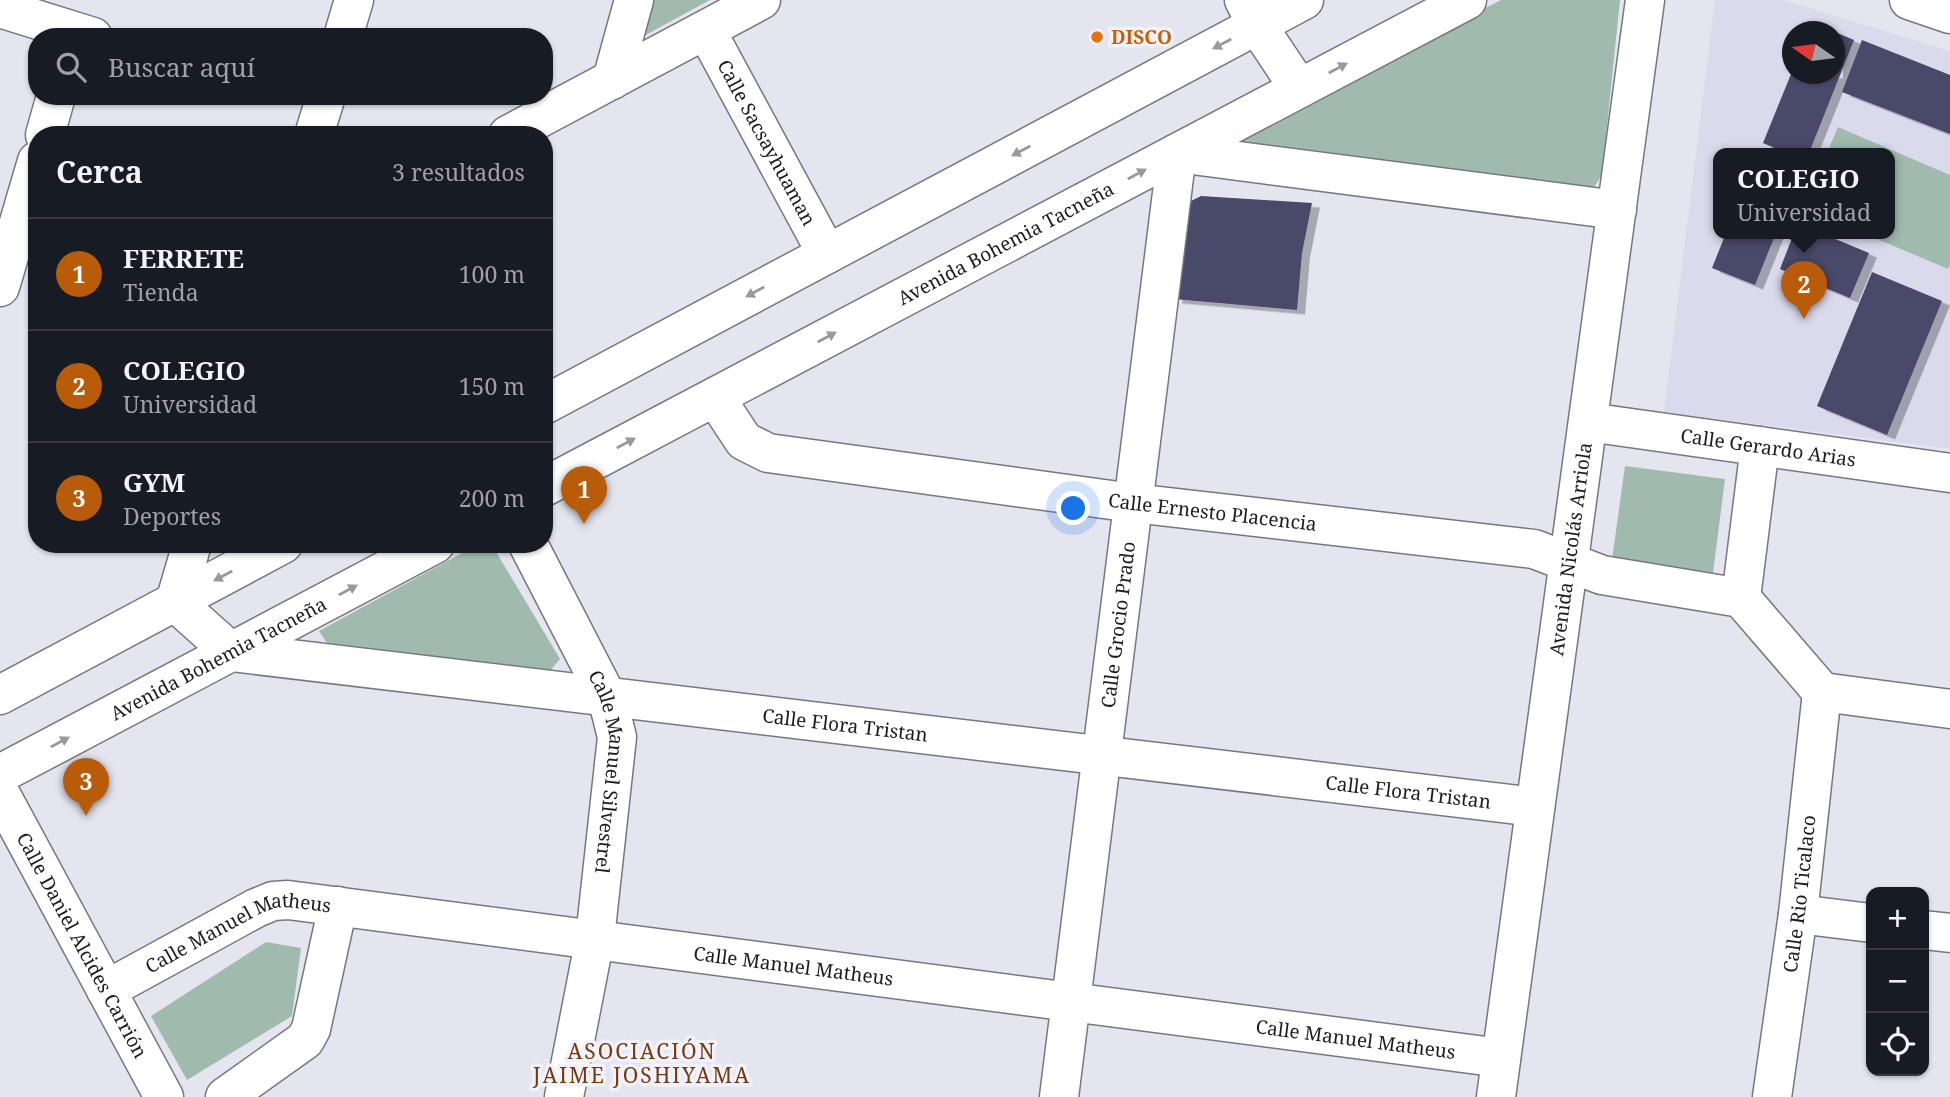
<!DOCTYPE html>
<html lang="es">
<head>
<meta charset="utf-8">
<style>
  :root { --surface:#171b24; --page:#20242c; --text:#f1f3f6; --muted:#9ea1a6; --line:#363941; --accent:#b95c0a }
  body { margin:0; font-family:"Noto Serif",serif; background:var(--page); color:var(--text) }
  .controls { position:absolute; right:21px; bottom:21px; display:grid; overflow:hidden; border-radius:14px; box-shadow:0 2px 5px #0004 }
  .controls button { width:63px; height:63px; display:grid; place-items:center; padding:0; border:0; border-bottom:2px solid var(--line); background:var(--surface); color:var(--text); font:35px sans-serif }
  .compass { position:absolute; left:1782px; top:21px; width:63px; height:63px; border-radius:50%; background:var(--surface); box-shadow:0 2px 5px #0004; rotate:284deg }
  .you { position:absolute; left:1074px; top:509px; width:24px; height:24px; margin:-18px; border:5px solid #fff; border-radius:50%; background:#1a73e8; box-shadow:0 0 0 10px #1a73e833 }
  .badge { display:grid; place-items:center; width:46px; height:46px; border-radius:50%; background:var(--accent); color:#fff; font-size:23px; font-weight:700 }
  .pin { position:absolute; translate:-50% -58px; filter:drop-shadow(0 2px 4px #0008) }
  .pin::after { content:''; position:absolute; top:37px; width:24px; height:21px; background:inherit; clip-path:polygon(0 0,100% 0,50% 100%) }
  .popup { position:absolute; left:1713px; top:148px; width:182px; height:91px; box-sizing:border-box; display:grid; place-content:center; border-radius:14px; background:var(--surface); filter:drop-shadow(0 2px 5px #0005); font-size:23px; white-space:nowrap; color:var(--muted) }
  .popup b { font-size:26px; color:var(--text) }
  .popup::after { content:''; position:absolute; left:50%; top:100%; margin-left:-14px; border:14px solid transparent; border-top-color:var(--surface) }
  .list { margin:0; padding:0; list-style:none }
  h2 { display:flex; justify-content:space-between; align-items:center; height:91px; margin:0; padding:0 28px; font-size:30px }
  h2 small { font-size:23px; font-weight:400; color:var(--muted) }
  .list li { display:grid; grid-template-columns:46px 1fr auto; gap:21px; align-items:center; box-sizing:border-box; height:112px; padding:0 28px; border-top:2px solid var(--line) }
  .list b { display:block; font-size:26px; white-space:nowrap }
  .list p { margin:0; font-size:23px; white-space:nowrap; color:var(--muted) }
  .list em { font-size:23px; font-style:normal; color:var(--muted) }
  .icon { flex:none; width:38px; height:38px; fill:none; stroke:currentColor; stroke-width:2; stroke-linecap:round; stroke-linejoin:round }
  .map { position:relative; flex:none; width:1950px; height:1097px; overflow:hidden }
  .search { position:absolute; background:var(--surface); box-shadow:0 2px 5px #0004; left:28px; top:28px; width:525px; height:77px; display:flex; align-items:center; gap:18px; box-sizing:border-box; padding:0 24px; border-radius:28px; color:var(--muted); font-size:26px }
  .panel { position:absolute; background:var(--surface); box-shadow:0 2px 5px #0004; left:28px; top:126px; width:525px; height:427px; border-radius:28px }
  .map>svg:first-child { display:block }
</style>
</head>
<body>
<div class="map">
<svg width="1950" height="1097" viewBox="0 0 1950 1097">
  <defs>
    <filter id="shadow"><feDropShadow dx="8" dy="4.5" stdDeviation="0" flood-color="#0004"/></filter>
  </defs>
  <rect width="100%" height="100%" fill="#e5e5f0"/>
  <!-- built -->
  <path fill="#dadaec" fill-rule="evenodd" d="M1715,0H1783L1950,51V449L1664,412ZM1792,32H1834V74H1792ZM1718,153H1890V233H1718Z"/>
  <!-- green -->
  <path fill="#a0bbae" d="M652,0H710L642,37Z
    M1501,0H1620L1602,175L1588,196L1227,140Z
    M1838,127L1950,175V264L1948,269L1863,233H1890V153H1827Z
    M1625,466L1725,479L1712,581L1611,567Z
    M492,545L560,659L548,673L327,643L319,631L475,546Z
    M266,942L301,948L292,1016L187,1080L151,1016Z"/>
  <!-- building -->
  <path fill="#4a4969" filter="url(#shadow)" d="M1835,32L1854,40L1809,153H1775L1777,149L1763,143L1791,74H1835Z
    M1862,40L1950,75V134L1842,92Z
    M1201,196L1312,203L1302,253L1297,310L1174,299L1187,203Z
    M1726,233H1776L1755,285L1712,268Z
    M1794,233H1821L1869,253L1850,298L1780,269Z
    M1872,272L1942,301L1887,435L1817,406Z"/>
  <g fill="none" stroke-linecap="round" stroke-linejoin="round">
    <defs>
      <g id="minor">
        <path d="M1244,0L1257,25L1299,88"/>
        <path d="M0,8L93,37"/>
        <path id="s1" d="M706,30L827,254"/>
        <path d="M343,37L354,0"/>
        <path d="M612,80L634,0"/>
        <path d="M45,135L56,96"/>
        <path d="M314,135L326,96"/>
        <path d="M508,135L761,0"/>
        <path d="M0,287L37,161"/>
        <path id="s2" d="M715,397L744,441L768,453L1133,503L1534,549L1602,575L1741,598L1822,692"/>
        <path id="s3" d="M1588,422L1950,473"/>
        <path id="s4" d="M192,544L175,602L231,652L1535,807"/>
        <path id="s5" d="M528,544L607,697L617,737L595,938L564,1097"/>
        <path d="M1741,598L1760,446"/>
        <path d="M1822,692L1950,709"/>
        <path id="s6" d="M0,793L164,1097"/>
        <path d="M1798,914L1871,923"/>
        <path d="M1924,930L1950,933"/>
        <path id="s7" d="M106,990L256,908L273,901L288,900L1501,1058"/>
        <path d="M225,1097L305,1040L311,1029L338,906"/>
        <path id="s8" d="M1059,1097L1177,153L1617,210"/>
        <path id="s9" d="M1496,1097L1645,0"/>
        <path id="s10" d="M1772,1097L1798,914L1822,692"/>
      </g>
      <g id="major">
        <path d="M1909,0L1950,14"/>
        <path d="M544,405L1304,0"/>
        <path id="s11" d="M544,487L1467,0"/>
        <path d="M0,695L283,544"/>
        <path id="s12" d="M0,774L435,544"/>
      </g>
    </defs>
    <!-- minor casing -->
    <use href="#minor" stroke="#777781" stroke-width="41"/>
    <!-- major casing -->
    <use href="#major" stroke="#777781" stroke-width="41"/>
    <!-- minor -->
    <use href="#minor" stroke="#fff" stroke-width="38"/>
    <!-- major -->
    <use href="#major" stroke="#fff" stroke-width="38"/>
  </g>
  <!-- one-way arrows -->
  <defs><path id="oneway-solid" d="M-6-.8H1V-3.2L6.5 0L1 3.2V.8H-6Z" transform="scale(1.75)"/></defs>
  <g fill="#99999b">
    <use href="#oneway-solid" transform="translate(1222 44) rotate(152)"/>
    <use href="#oneway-solid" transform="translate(1338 68) rotate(-28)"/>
    <use href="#oneway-solid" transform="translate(1021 151) rotate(152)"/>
    <use href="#oneway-solid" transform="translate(1137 174) rotate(-28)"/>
    <use href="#oneway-solid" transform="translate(755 292) rotate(152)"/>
    <use href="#oneway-solid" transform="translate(827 337) rotate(-28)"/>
    <use href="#oneway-solid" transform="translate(626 443) rotate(-28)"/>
    <use href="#oneway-solid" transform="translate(223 576) rotate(152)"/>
    <use href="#oneway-solid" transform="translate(348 590) rotate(-28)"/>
    <use href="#oneway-solid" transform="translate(60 742) rotate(-28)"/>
  </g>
  <!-- markers -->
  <circle fill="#e8710a" stroke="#f2f2fd" stroke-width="2.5" cx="1097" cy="37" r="7"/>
  <g text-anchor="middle" stroke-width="7" stroke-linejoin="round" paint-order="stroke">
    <!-- food labels -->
    <g font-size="19" font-weight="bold" fill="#c56008" stroke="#f2f2fd" text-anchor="start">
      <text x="1111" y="44">DISCO</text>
    </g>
    <!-- street labels -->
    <g font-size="19" fill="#1c1c20" stroke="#f2f2fd">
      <text dy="7" stroke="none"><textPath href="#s1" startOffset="128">Calle Sacsayhuaman</textPath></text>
      <text dy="7" stroke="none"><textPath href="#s11" startOffset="522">Avenida Bohemia Tacneña</textPath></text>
      <text dy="7" stroke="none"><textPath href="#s3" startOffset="182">Calle Gerardo Arias</textPath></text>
      <text dy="7" stroke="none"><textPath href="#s2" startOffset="528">Calle Ernesto Placencia</textPath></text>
      <text dy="7" stroke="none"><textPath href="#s9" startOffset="553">Avenida Nicolás Arriola</textPath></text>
      <text dy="7" stroke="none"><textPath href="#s8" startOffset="476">Calle Grocio Prado</textPath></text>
      <text dy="7" stroke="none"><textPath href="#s12" startOffset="247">Avenida Bohemia Tacneña</textPath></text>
      <text dy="7" stroke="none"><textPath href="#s4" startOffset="754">Calle Flora Tristan</textPath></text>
      <text dy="7" stroke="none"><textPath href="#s5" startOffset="247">Calle Manuel Silvestrel</textPath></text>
      <text dy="7" stroke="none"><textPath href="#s4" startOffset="1321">Calle Flora Tristan</textPath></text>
      <text dy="7" stroke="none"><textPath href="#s10" startOffset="205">Calle Rio Ticalaco</textPath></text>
      <text dy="7" stroke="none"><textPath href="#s7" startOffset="147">Calle Manuel Matheus</textPath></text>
      <text dy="7" stroke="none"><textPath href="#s6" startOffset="173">Calle Daniel Alcides Carrión</textPath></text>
      <text dy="7" stroke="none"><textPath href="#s7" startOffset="714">Calle Manuel Matheus</textPath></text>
      <text dy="7" stroke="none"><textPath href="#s7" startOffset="1281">Calle Manuel Matheus</textPath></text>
    </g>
    <!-- neighbourhood labels -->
    <g font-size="21" letter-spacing="2" fill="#75390a" stroke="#f2f2fd">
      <text x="642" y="1059">ASOCIACIÓN<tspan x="642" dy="24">JAIME JOSHIYAMA</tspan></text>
    </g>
  </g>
</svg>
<div class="controls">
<button>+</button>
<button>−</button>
<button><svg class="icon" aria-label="locate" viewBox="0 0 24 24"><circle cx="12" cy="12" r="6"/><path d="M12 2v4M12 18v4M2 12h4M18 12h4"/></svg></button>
</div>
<svg class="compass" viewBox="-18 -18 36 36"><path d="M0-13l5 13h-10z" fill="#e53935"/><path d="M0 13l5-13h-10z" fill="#9ea1a6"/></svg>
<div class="you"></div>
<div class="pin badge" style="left:584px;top:524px">1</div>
<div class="pin badge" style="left:1804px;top:319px">2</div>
<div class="popup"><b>COLEGIO</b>Universidad</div>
<div class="pin badge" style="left:86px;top:816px">3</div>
<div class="search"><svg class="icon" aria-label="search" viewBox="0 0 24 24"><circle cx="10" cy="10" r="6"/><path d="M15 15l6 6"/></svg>Buscar aquí</div>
<section class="panel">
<h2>Cerca<small>3 resultados</small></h2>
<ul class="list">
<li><span class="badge">1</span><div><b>FERRETE</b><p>Tienda</p></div><em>100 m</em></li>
<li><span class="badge">2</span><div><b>COLEGIO</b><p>Universidad</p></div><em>150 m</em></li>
<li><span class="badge">3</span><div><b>GYM</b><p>Deportes</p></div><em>200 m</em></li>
</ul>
</section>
</div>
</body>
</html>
